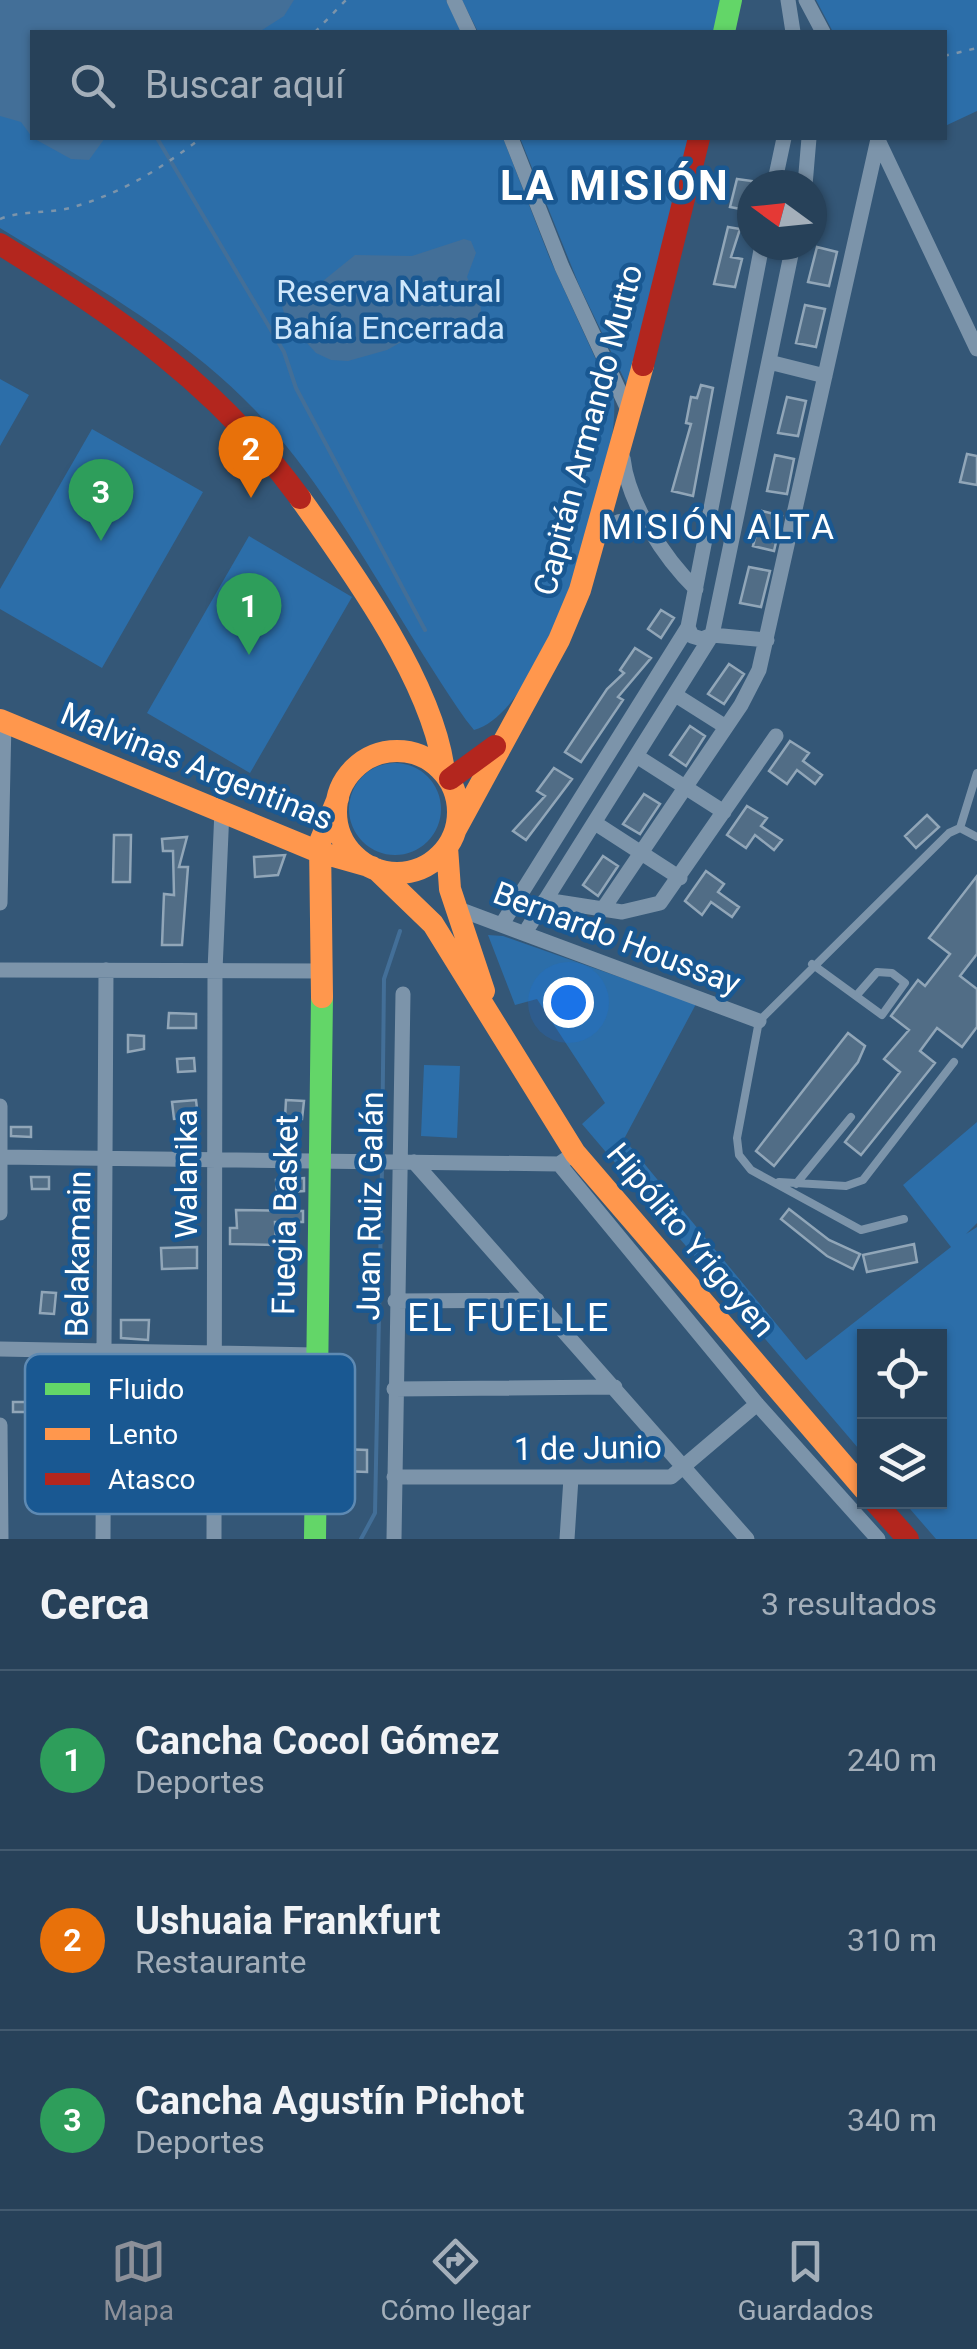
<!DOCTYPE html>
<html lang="es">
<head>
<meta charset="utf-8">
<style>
  :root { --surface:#274159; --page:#2f485f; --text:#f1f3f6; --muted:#a4afba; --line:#435a6f; --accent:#8c9099 }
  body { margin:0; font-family:Roboto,sans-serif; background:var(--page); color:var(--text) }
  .controls { position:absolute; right:30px; bottom:30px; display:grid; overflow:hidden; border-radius:0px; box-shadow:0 2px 8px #0004 }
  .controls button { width:90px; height:90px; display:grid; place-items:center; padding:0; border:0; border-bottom:2px solid var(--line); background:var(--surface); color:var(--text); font:50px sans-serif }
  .compass { position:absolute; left:737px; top:170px; width:90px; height:90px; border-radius:50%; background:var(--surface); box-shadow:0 2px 8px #0004; rotate:285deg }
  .you { position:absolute; left:568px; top:1002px; width:35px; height:35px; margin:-25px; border:8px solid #fff; border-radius:50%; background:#1a73e8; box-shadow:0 0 0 15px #1a73e833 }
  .badge { display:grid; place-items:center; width:65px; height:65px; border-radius:50%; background:var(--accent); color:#fff; font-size:32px; font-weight:700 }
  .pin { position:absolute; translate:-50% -82px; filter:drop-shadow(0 2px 5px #0008) }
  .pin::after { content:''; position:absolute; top:52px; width:35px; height:30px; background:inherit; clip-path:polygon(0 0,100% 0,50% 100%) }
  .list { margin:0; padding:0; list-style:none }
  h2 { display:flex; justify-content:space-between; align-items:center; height:130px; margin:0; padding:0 40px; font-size:42px }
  h2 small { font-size:32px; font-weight:400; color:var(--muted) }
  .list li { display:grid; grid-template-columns:65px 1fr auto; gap:30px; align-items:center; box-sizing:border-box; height:180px; padding:0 40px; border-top:2px solid var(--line) }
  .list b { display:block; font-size:38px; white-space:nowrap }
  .list p { margin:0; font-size:32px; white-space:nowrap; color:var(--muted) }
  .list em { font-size:32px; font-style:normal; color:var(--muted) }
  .icon { flex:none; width:55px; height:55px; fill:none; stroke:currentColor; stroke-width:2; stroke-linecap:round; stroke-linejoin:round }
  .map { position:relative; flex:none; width:977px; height:1539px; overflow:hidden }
  .search { position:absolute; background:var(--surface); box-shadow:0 2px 8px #0004; left:30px; right:30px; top:30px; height:110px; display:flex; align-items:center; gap:25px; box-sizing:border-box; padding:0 35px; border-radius:0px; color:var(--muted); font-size:38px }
  .sheet { height:670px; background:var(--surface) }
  nav { display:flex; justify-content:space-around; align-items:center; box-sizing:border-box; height:140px; border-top:2px solid var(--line); background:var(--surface); font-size:28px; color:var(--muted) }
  nav a { display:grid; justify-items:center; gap:5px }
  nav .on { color:var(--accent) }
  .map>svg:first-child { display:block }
</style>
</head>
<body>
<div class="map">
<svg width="977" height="1539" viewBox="0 0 977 1539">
  <rect width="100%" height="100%" fill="#345777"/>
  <!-- green -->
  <path fill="#2c6ea9" d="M0,0H446L461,32H32V138H503L550,259L614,399C620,468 546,711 474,730L466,720C398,623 336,495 255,410C182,334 89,283 0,228Z
    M462,0H720L714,32H478Z
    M816,0H977V111L945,126L944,32H833Z
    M520,138H689L628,387L579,285Z
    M0,379L29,395L0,446Z
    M92,429L203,492L102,668L0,609V589Z
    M249,536L352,597L250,773L147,713Z
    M349 809a46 46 0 1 1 92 0a46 46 0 1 1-92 0Z
    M488,935L503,936L696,1004L624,1139L806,1360L951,1247L903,1185L977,1122V1223L966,1234L977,1227V1539H936L904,1502H940V1336H864V1455L582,1124L605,1103L537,999L515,1005Z
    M424,1065L460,1066L457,1138L421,1136Z"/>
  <!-- water -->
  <path fill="#436f98" d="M0,0H294L284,16L259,32H32V137L21,122L0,116Z
    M33,138H105L89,160L71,159Z
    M464,239L471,241L476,253L467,277L481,308L479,334L463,338L456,328L432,325L387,350L348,361L331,360L316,353L286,320L278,292L287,287L318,285L355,255L412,256Z"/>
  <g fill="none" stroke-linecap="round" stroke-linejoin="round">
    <!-- stream -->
    <path stroke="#436f98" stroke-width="4" d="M157,138L284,352L296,388L425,630
      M382,1158L384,979L400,931
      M361,1539L375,1513L382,1167"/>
  </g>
  <!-- building -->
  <path fill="#516d86" stroke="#91a6b8" stroke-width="2.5" d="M737,179L752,181L751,211L730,207Z
    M728,227L740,229L731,257L742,259L735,287L714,284Z
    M817,247L837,252L829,286L808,282Z
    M805,305L825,309L816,347L796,343Z
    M701,385L713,388L693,496L672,491L691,424L686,423L691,397L697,398Z
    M787,397L806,401L798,436L778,433Z
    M967,454L977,456V485L960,482Z
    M775,455L794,459L787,494L767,491Z
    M762,511L782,516L774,551L753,546Z
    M749,567L770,571L761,607L740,603Z
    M661,610L674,618L661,638L648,629Z
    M635,648L651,658L618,697L623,700L581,762L565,752L607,689L624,673L620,670Z
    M729,664L744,674L724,704L708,694Z
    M690,726L705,736L686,766L670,755Z
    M790,741L809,753L803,761L822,775L815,784L797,770L787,784L769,771Z
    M554,768L572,779L526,840L513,831L545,796L537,791Z
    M644,794L660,804L640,834L623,824Z
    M747,806L767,818L761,826L782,840L774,850L755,835L746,848L727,835Z
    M927,815L939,827L916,848L905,836Z
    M114,835H131L130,882H113Z
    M187,837L179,867H188L182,945H162L164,894L174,895L173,851H163L162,839Z
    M285,855L278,875L255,877L254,857Z
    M603,856L618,866L598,896L583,885Z
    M706,871L724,884L718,892L739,907L732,917L711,902L702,915L685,901Z
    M977,876V954L960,976L977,989V1027L962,1047L937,1028L920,1051L935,1063L861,1155L845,1142L900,1072L884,1059L909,1030L891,1016L918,980L925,986L950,954L929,938Z
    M169,1013L196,1014V1028H168Z
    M848,1033L865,1046L858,1062L774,1166L756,1151Z
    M128,1035L144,1036V1049L128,1052Z
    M194,1058L195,1071L178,1072L177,1059Z
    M196,1100L198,1117L174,1119L172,1102Z
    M286,1100L304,1101L302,1119L285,1118Z
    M11,1127H31V1137L11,1136Z
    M31,1177H49V1189H32Z
    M304,1178V1191L277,1193L276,1180Z
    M789,1209L829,1240L860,1254L853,1269L827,1256L781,1219Z
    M236,1210L303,1211V1222H275L276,1245L230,1244V1228H237Z
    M73,1222L89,1223V1242L73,1241Z
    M914,1244L917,1262L867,1272L863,1255Z
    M197,1247V1268L162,1269L161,1248Z
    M42,1292L56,1293L54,1314L40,1313Z
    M121,1320H149L148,1340L121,1338Z
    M13,1402H34V1412H13Z
    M342,1449L367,1450V1472L341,1471Z"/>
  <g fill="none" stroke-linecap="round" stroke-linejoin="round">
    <!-- path -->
    <path stroke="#7c94aa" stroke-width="2.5" stroke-dasharray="5 8" stroke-linecap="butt" d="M315,32L346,0
      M944,56L977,48
      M0,219C22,210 47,214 70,208C120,194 161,169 201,138"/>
    <!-- lane -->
    <path stroke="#7c94aa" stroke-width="8" d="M960,828L977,773
      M812,964L882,1015L905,983L892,973L877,972L856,996
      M779,1182L846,1186L863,1180L954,1062
      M796,1184L851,1117
      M904,1219L861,1230L751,1170L739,1155L737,1138L759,1021L949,833L960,828L977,837"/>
    <!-- street -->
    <path stroke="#7c94aa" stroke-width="15" d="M454,0L469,32
      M788,0L793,32
      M806,0L823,32
      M511,138L562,267L630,414
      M878,140L977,349
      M774,185L784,138
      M805,185L809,138
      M769,362L825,376
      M623,458C628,503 664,558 696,589
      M599,534C617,518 632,515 652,530
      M688,627L692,636L702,639L712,635L767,640
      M677,696L726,727
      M638,757L724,812
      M595,823L680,878
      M545,900L622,912L660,903L776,736
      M0,903L4,722
      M456,908L759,1021
      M603,909L741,705L759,670L878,139
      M502,924L688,627L762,245
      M526,931L712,635L793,245
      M0,970L322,971
      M0,1106V1213
      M0,1157L559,1164L575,1153
      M414,1162L747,1539
      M559,1164L757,1404L878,1539
      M395,1301L537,1300
      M0,1349L315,1355
      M394,1389L615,1387
      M0,1425L1,1539
      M394,1477H671L757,1404
      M103,1539L106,970
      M214,1539L215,970L222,810
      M394,1539L403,994
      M567,1539L571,1478"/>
    <!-- fast -->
    <path stroke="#63d668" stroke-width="22" d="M724,32L731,0
      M315,1539L322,997"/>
    <!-- slow -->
    <path stroke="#ff974d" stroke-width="22" d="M300,498C352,571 433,683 444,771
      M0,720L319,852L372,867
      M336 812a61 61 0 1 1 122 0a61 61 0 1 1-122 0Z
      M456,829L559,640L580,590L643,365
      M447,847L450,889L484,991
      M376,869L433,924L575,1153L864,1489
      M322,997L320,842L338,798"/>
    <!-- jam -->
    <path stroke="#b3261e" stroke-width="22" d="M0,244C119,318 216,383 300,498
      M643,365L699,138
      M450,779L495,746
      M875,1502L908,1539"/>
  </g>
  <g text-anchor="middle" stroke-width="9" stroke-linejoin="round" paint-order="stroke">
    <!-- park labels -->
    <g font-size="32" fill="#cfe7fb" stroke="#195892">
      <text x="389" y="302">Reserva Natural<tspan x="389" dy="37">Bahía Encerrada</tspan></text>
    </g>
    <!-- street labels -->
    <g font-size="32" fill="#fff" stroke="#195892">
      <text transform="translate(588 430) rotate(-75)" y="11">Capitán Armando Mutto</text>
      <text transform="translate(197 766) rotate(22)" y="11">Malvinas Argentinas</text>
      <text transform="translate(617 938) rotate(21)" y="11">Bernardo Houssay</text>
      <text transform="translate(186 1174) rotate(-90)" y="11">Walanika</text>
      <text transform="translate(370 1206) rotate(-89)" y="11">Juan Ruiz Galán</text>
      <text transform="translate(285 1215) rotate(-89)" y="11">Fuegia Basket</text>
      <text transform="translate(691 1240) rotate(50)" y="11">Hipólito Yrigoyen</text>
      <text transform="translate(78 1254) rotate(-89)" y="11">Belakamain</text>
      <text transform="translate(588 1448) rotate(-1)" y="11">1 de Junio</text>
    </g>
    <!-- neighbourhood labels -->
    <g font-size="35" letter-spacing="2.5" fill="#fff" stroke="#195892">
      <text x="719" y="539">MISIÓN ALTA</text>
    </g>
    <!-- quarter labels -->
    <g font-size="38" letter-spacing="2.5" fill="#fff" stroke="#195892">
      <text x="509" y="1331">EL FUELLE</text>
    </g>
    <!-- district labels -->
    <g font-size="42" font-weight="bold" letter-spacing="2.5" fill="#fff" stroke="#195892">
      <text x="615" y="200">LA MISIÓN</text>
    </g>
  </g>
  <!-- legend -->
  <rect x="25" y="1354" width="330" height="160" rx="15" fill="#195892" stroke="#5e8ab3" stroke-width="2.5"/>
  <rect x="45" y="1383" width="45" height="12" fill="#63d668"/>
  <rect x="45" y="1428" width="45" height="12" fill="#ff974d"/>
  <rect x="45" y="1473" width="45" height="12" fill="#b3261e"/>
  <g font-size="28" fill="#fff">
    <text x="108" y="1399">Fluido</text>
    <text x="108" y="1444">Lento</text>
    <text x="108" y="1489">Atasco</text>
  </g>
</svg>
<div class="controls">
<button><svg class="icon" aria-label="locate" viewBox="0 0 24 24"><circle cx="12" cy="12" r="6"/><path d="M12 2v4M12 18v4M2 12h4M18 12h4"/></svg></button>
<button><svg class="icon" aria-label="layers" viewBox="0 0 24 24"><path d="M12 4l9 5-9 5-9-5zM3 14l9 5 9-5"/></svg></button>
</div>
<svg class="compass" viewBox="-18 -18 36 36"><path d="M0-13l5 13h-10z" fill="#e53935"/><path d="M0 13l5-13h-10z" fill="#a4afba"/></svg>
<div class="you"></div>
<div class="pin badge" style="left:249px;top:655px;background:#2e9e5b">1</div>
<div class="pin badge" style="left:251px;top:498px;background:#e8710a">2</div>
<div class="pin badge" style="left:101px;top:541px;background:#2e9e5b">3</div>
<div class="search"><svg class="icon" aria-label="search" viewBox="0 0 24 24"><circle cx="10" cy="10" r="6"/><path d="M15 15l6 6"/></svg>Buscar aquí</div>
</div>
<section class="sheet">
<h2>Cerca<small>3 resultados</small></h2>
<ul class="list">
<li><span class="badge" style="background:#2e9e5b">1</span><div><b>Cancha Cocol Gómez</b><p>Deportes</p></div><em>240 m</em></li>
<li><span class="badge" style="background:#e8710a">2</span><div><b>Ushuaia Frankfurt</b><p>Restaurante</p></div><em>310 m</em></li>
<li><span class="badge" style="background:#2e9e5b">3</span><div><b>Cancha Agustín Pichot</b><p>Deportes</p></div><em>340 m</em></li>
</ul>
</section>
<nav>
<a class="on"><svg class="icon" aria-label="map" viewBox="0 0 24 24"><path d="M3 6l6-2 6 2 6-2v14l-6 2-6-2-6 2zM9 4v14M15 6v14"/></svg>Mapa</a>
<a><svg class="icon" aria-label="directions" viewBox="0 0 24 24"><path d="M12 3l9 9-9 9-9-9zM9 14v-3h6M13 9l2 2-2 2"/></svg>Cómo llegar</a>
<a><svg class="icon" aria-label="saved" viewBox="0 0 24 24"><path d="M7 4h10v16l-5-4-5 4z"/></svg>Guardados</a>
</nav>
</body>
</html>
